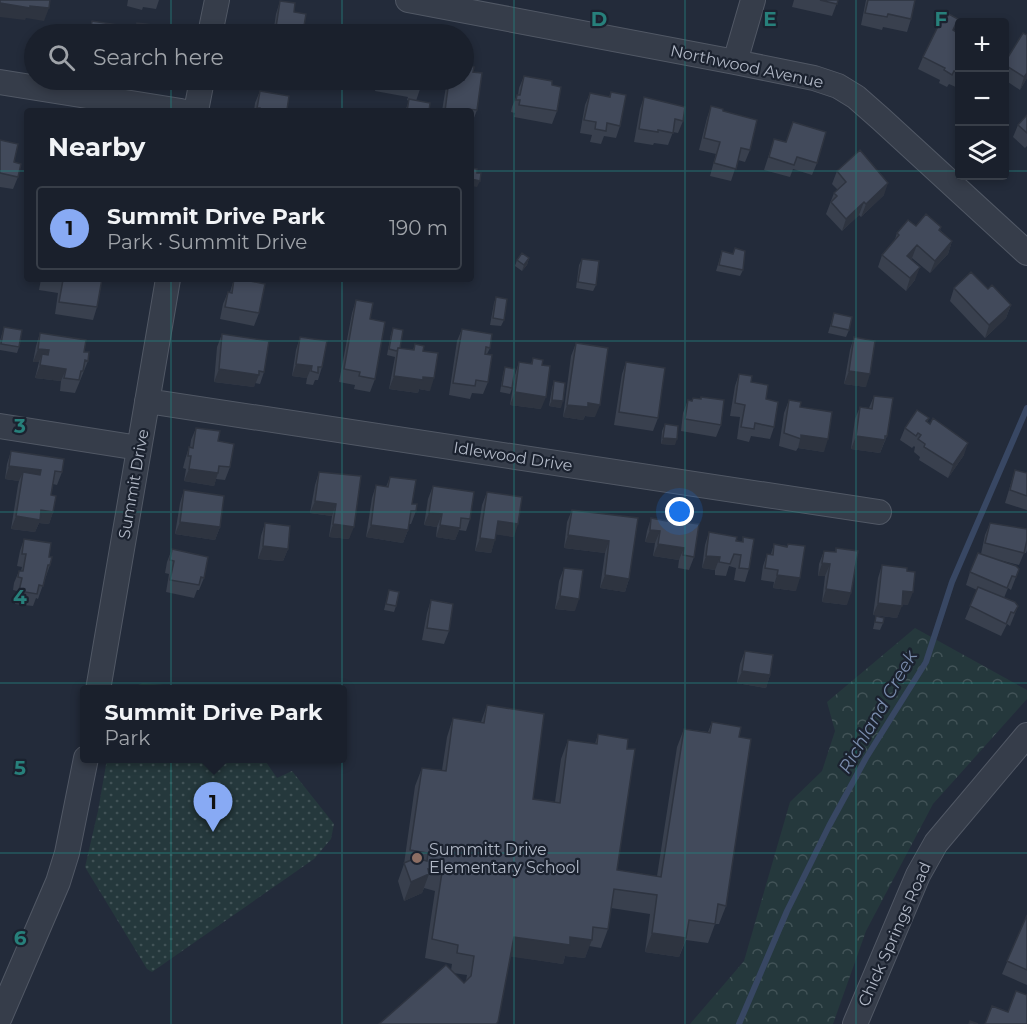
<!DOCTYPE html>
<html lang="en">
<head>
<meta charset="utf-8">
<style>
  :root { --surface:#1a202c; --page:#272d38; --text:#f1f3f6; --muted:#9fa3a9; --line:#383e48; --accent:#88aaf4 }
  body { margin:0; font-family:Montserrat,sans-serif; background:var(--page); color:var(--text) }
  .controls { position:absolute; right:18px; top:18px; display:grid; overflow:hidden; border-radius:6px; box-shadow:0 3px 9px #0003 }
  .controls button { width:54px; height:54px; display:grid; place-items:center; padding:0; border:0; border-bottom:2px solid var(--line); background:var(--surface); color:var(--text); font:30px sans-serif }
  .you { position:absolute; left:680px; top:512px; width:21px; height:21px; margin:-15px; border:4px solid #fff; border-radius:50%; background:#1a73e8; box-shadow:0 0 0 9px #1a73e833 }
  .badge { display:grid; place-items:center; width:39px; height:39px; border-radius:50%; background:var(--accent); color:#111; font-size:20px; font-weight:700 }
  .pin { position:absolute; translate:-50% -50px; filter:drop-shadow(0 2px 3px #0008) }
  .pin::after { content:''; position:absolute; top:32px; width:21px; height:18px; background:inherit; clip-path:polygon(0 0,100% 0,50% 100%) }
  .popup { position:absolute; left:80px; top:685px; width:267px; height:78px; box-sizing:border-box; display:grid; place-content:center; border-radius:6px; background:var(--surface); filter:drop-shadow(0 2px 4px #0005); font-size:20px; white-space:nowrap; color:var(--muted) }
  .popup b { font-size:22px; color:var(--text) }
  .popup::after { content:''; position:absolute; left:50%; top:100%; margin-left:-12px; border:12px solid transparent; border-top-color:var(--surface) }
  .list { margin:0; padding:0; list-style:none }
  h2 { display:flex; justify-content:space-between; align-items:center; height:78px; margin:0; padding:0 24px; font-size:26px }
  h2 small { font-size:20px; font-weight:400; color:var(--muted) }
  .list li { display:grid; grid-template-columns:39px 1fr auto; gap:18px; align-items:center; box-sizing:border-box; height:84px; margin:0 12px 12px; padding:0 12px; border:2px solid var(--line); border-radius:6px }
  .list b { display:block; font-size:22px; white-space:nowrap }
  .list p { margin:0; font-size:20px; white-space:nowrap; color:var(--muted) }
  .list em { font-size:20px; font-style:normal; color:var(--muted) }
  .icon { flex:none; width:33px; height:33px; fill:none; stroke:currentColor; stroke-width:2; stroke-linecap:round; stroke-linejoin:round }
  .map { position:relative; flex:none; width:1027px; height:1024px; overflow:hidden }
  .search { position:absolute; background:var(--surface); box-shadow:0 3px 9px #0003; left:24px; top:24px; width:450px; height:66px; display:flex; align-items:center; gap:15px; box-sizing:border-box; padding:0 21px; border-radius:33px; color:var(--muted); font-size:22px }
  .panel { position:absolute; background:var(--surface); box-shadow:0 3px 9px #0003; left:24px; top:108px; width:450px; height:174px; border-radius:6px }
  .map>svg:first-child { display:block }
</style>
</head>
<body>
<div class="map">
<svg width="1027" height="1024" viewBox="0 0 1027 1024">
  <defs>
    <pattern id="forest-crowns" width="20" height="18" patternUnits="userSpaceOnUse" patternTransform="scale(1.5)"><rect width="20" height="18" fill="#25383c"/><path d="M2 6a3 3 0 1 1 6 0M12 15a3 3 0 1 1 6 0" fill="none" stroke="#425357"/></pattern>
    <pattern id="park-dots" width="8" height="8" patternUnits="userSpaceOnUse" patternTransform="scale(1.5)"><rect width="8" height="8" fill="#25383c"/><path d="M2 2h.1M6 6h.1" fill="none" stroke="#425357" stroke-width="1.8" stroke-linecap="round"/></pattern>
  </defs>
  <rect width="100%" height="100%" fill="#232b3a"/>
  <!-- forest -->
  <path fill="url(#forest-crowns)" d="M915,628L1027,690V699L933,804L866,931L833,1024H690L744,961L790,802L822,771L835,731L827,702Z"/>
  <!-- park -->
  <path fill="url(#park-dots)" d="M143,683L205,689H128Z
    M107,759H264L277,778L292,771L334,824L331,839L314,859L152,972L147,969L85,867L98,811Z"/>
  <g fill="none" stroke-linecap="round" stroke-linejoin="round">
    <!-- stream -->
    <path stroke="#384763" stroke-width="6" d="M739,1024L787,911L829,826L866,758L926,662L952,582L1027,408"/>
    <defs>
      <path id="minor" d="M408,0L735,62L814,78L838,86L856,97L881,119L1027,253
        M210,34L217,0
        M735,62L753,0
        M0,82L181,111
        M196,111L202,80
        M147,401L879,512
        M0,426L139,448
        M98,690L168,279
        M0,1017L58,882L67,853L86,758
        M855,1024L918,875L936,843L1027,735"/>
    </defs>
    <!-- minor casing -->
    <use href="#minor" stroke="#515865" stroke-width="26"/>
    <!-- minor -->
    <use href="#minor" stroke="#363d4a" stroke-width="24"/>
  </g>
  <!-- wall -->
  <path fill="#39404e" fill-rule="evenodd" d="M128,0H159L156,9L143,7L142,10L127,6Z
    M794,0H838L832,16L792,7Z
    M866,0H915L911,19L907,32L883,27L882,30L861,25Z
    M280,1L294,12L304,26L309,34H273L276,14Z
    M92,21L135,28L137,23L159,34H87Z
    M954,31L959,34L957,41L960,42V85L958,88L949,84L947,87L939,83L940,80L918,69L923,57Z
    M1027,35V78L1020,90L1005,80V62Z
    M473,72L477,110L472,123H471V111H442L447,80H464Z
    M524,76L552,85L557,111L552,124L514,117L515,113L511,112L512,107L517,95H518L519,88Z
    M377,80H421L420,89L416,101L429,111H405L409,101L407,100L408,97L375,91Z
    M260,91L287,110L291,111H254L255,103Z
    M611,92L620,126L616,138L604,136L601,144L590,142L592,135L580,133L585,105L590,93L609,97Z
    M644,97L683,121L678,133L673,132L668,145L654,143L653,145L634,142L640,109Z
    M711,106L723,111L750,150L745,162L738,160L731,181L710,176L716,154L699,150L707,118Z
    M1027,115V146L1025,148L1013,137L1018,125Z
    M793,122L817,163L812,175L793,169L790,177L764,170L774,139L786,142Z
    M0,140L14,162L18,177L13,189L0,187Z
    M837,171L884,195L861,217L859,215L842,231L826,214L834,193L838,190L832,184Z
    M916,226L941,227L940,230L952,241L948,254L930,273L912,258L911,260L915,280L906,291L878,267L882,255L894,242L897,233Z
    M735,248L743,270L740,276L716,271L722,251L733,254Z
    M529,258L527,265L522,271L515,266L517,260Z
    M582,259L596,285L593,291L576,288L579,265Z
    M41,279H102L97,307L93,320L55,314L58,293L39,290Z
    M234,279L259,313L254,326L220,319L223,304L228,292H230Z
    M954,288L988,289L1011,305L1006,318L985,338L950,301Z
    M496,297L504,320L501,326L490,325L494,303Z
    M356,300L375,379L370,392L354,389L355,385L339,382L352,313Z
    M834,313L849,330L846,337L828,333Z
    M4,327L19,347L17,353L0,350V341Z
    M393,328L400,348L413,350L415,344L423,351L430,391L419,389L418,393L389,389L395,357L387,355L391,334Z
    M462,329L490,348L487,354L488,382L483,394L472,393L470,399L449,395L457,341Z
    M40,333L84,352L88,361L75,393L60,391L61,381L35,378L39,362H33L36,346Z
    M222,334L264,372L260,384L255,383L254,387L214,382L217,347Z
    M300,337L322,367L318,380H315L313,385L306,384L307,378L292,376L296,350Z
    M854,337L866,387L844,384L850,350Z
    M576,343L595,417L585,416L583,420L563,417L571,356Z
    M533,358L542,365L541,409L510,405L515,375L519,362L531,364Z
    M626,362L658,418L653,431L614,425L622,374Z
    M505,367L512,388L510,394L500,392L503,374Z
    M739,374L751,382L766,399L774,427L770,439L751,436L749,442L737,439L740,417L730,416L735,386Z
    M554,381L561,408L549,406L552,388Z
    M874,396L887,436L880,453L851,449L855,419L860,407L869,408Z
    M701,397L721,425L716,437L681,431L683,413L688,400L692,401L700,399Z
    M789,400L800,407L824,452L798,448L796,451L779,446L784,413Z
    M929,418L927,422L964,455L948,478L919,460L920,457L914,452L915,447L914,446L912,448L900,440L905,428Z
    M665,424L675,445L661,444L662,431Z
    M196,428L218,441L230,467L225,480L216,479L214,486L184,481L186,469L183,468L185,460L189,447H190L191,440Z
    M11,451L62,472L57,485L53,484L51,495L53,512L49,524L39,523L35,532L11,529L18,485L19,481L5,479L7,464Z
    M1015,470L1027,473V510L1005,503Z
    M319,472L361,476L349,539L329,537L332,516L310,513L315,485Z
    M390,477L412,504L416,511L411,524H409L408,530L403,543L366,537L372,498L376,485L386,487Z
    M433,486L470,519L466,531L459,530L455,540L436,537L437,527L424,525L428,499Z
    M184,490L220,527L215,540L175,534L180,503Z
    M487,492L514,537L496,534L491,553L475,551L482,505Z
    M572,510L638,518L629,579L625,592L600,588L605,553L564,548L567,522Z
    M651,518L667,521V518L674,521L694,557L689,570L678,568L679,560L653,556L655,543L645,542L647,531Z
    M265,523L288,549L283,561L258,559L261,536Z
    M990,523L1027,529V550L1026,553H1024L1019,565L999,560L1019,569L1011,590L1008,588L1004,598L1018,606L1010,626L1007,624L1001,636L965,619L977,590L966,585L970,572L981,554L985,535Z
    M709,532L742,542L743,537L749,569L745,582L734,580L736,568L729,566L726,576L715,575V570L702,568L705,545Z
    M24,539L49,557L50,565L38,599L36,598L33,606L15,604L17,591L13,590L14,583L19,571H21L22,567L17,566L20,551Z
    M774,544L787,546L796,591L773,588L774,582L761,580L763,566L767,554H771Z
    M836,548L847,605L822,602L825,576H818L819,564L824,551L835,552Z
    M172,549L204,578L199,590H197L194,598L166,592L169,574L165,573L167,562Z
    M882,565L908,605L902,604L897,618L873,615L878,578Z
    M564,568L575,611L555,609L559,581Z
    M389,590L396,606L394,612L384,610Z
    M431,600L449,631L444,644L422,640L427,613Z
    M876,616L883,623L880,630L873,629Z
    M745,651L770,675L766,688L737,683L740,664Z
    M487,705L533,799L555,802L561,759L568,740L595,744L598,734L617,870L657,876L677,747L684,729L708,732L712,722L739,737L726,906L719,924H715L708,943L686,940L679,957L645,952L650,914L611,908L608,929L601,948L589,946L585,958L565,956L563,964L510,956L497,1024H379L451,970L452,964L425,958L435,891L424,888L422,893L404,901L398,881L404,864L415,786L422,768L442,770L447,737L453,718L481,722ZM453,973L467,975L466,981L464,983Z
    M1027,915V985L1002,974Z"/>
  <!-- shaded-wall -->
  <path fill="#2e3440" d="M0,3L30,6L49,8L44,21L26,18L25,20L0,17Z
    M1027,73V78L1020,90L1024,77Z
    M471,179L480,181L477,187L471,186Z
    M888,183L884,195L861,217L866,204Z
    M864,202L859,215L842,231L846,219Z
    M952,241L948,254L930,273L935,261Z
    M917,245L912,258L903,269L907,256Z
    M529,258L527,265L522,271L524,265Z
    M920,267L915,280L906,291L910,278Z
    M1011,305L1006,318L985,338L989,325Z
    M38,349L49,350L44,363L42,354L39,362H33Z
    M296,364L312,366L307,378L292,376Z
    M40,365L66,369L61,381L35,378Z
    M219,369L259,375L254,387L214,382Z
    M849,371L870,374L866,387L844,384Z
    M394,376L423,377L434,378L430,391L419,389L418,393L389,389Z
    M515,392L546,397L541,409L510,405Z
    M552,400L563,401L561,408L549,406Z
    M588,403L600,405L595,417L585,416L583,420L563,417L567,405Z
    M801,435L828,439L824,452L798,448Z
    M856,436L885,440L880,453L851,449Z
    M663,438L677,439L675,445L661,444Z
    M968,443L964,455L948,478L953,465Z
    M9,466L41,470L37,483L23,472L19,481L5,479Z
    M189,469L218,473L214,486L184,481Z
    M315,501L336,504L332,516L310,513Z
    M41,510L53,512L49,524L39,523L35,532L11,529L16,516Z
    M429,513L442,514L437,527L424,525Z
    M498,521L518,524L514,537L493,534Z
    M180,522L220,527L215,540L175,534Z
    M333,524L354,527L349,539L329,537Z
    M371,525L408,530L403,543L366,537Z
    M440,525L460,528L455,540L436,537Z
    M650,530L660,531L655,543L645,542Z
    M568,535L609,541L605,553L564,548Z
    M480,538L495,540L491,553L475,551Z
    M658,544L684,548L679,560L653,556Z
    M263,546L288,549L283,561L258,559Z
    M706,556L720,557L715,570L702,568Z
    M822,563L830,564L825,576H818Z
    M605,575L629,579L625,592L600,588Z
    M777,575L800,578L796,591L773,588Z
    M826,589L851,593L847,605L822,602Z
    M903,591L913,592L908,605L899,604Z
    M560,596L579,599L575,611L555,609Z
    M878,603L902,606L897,618L873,615Z
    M742,671L770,675L766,688L737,683Z
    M429,874L422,893L404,901L411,882Z
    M652,933L686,938L679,957L645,952Z
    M514,937H570L592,940L585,958L565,956L563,964L507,956Z"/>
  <!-- building -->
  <path fill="#424a5b" stroke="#2e3440" stroke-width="1.5" d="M0,0H50L49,8L30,6V8L0,3Z
    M820,0H838L837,4Z
    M868,0H915L911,19L888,14L887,17L865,13Z
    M280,1L295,3L294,12L306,14L304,26L310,27L309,34H275Z
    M945,12L958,19L953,30L959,34L956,40L960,42V74L954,71L952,75L944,70L945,68L923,57Z
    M92,21L137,28V23L161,26L159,34H90Z
    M1023,33L1027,35V73L1024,77L1005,65V62Z
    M464,65L474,67L473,72L482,73L477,110L467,109V111H445L449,80H464Z
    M524,76L552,81V85L561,87L557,111L519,105L520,100H516L517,95H520Z
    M386,80H421L420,89L412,88V84Z
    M260,91L289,96L287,110H291V111H260V108H257Z
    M611,92L626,95L620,126L607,123L606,131L595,129L596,122L584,120L590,93L610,97Z
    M644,97L685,107L683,121L675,119L673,133L658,130V132L639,129Z
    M409,99L430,103L429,111H407Z
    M711,106L723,109V111L757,120L750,150L741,148L736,169L714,163L720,142L704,138Z
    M1027,115V133L1018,125Z
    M793,122L826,132L817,163L797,157L794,165L769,157L774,139L786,142Z
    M0,140L18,144L14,162L21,164L18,177L0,173Z
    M860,150L888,183L866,204L864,202L846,219L831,202L837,196L834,193L846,182L837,171Z
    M471,168L477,169V173H481L480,181L471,179Z
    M926,214L941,227L939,230L952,241L935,261L917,245L907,256L920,267L910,278L882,255L899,235L897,233L908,220L916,226Z
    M735,248L745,251L743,270L719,265L722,251L733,254Z
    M522,253L529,258L524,265L517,260Z
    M582,259L599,261L596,285L578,282Z
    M971,272L988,289L992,285L1011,305L989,325L954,288Z
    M54,279H102L97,307L59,302L63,280Z
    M234,279H240L265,284L259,313L225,307L228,292L232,293Z
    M496,297L507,299L504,320L493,318Z
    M356,300L373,303L370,319L385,322L375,379L359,376L360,372L344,369Z
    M834,313L852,317L849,330L831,326Z
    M4,327L22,330L19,347L1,344Z
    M393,328L403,330L400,348H398L397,351L389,349Z
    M462,329L492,334L490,348L486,347L485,354L492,355L488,382L476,380L475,386L453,383Z
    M40,333L86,340L84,352H89L88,361L85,360L83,371H81L79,380L64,378L66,369L40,365L42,354L48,355L49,350L38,349Z
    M222,334L269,341L264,372L259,371V375L219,369Z
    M300,337L327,341L322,367H318V373L311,371L312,366L296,364Z
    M854,337L875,341L870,374L849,371Z
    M576,343L608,348L600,405L588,403V407L567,405Z
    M415,344L424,346L423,351L438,353L434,378L423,377V380L394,376L398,348L414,350Z
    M533,358L543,360L542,365L550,366L546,397L515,392L519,362L532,364Z
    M626,362L665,368L658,418L619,412Z
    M505,367L515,369L512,388L502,386Z
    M739,374L752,376L751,382L768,385L766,399L778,402L774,427L755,423L754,429L741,427L745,405L735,403Z
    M554,381L565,383L563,401L552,400Z
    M874,396L893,398L887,436H885V440L856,436L860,407L872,409Z
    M701,397L724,400L721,425L685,419L688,400L692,401L693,398L701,399Z
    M789,400L801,402L800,407L832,412L828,439L801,435V439L784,433Z
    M917,410L929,418L926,421L930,424L933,418L968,443L953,465L924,447L925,444L918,439L921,435L918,433L916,436L905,428Z
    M665,424L678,426L677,439L663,438Z
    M196,428L220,431L218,441L234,444L230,467L219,466L218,473L189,469L191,456H188L189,447L193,448Z
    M11,451L64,459L62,472L55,471L51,495L56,496L53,512L41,510L40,520L16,516L23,472L40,475L41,470L9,466Z
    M1015,470L1027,473V496L1010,490Z
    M319,472L361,476L354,527L333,524L336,504L315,501Z
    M390,477L416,480L412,504H417L416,511H411L408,530L371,525L376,485L388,487Z
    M433,486L474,492L470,519L461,518L460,528L440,525L442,514L429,513Z
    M184,490L224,496L220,527L180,522Z
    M487,492L522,497L518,524L498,521L495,540L480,538Z
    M572,510L638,518L629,579L605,575L609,541L568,535Z
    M651,518L667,521V518L675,519L674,521L699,524L694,557L683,555L684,548L658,544L660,531L650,530Z
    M265,523L290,526L288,549L263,546Z
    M990,523L1027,529V540L1024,553L985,543Z
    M709,532L737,537L736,541L743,542V537L754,539L749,569L739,568L741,555L734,554L730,564L719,562L720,557L706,556Z
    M24,539L51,543L49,557H52L50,565H48L43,586L39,585L37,594L19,591L22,578L18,577L19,571H23L26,554H22Z
    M774,544L787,547L788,544L805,546L800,578L777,575L778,570L765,568L767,554L773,555Z
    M836,548L858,551L851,593L826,589L830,564L822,563L824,551L836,552Z
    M172,549L208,557L204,578L201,577L199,585L170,580L174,561L170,560Z
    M978,553L1016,566L1019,569L1016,577L1012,576L1007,588L970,572Z
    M882,565L907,568V571L915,572L913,592L903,591L902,606L878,603Z
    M564,568L583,570L579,599L560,596Z
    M978,587L1015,602L1018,606L1014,613L1011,612L1006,624L970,606Z
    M389,590L399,592L396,606L386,604Z
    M431,600L453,604L449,631L427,628Z
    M876,616L884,618L883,623L875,622Z
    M745,651L773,655L770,675L742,671Z
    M487,705L544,714L533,799L560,803L568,740L597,744L598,734L628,739L627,749H635L617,870L661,877L684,729L710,733L712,722L741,727L739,737L751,739L726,906L718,904L715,924L689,920L686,938L652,933L657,895L614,889L608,929L593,927L592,940L570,937V945L514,937L498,1022L496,1024H379L446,965L464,983L471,976L474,956L457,953L458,945L432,939L442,872L428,869L429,874L411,882L404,863L416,858L427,861L428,853L410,850L422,768L446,771L453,718L484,723Z
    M1027,915V970L1007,961Z
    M1016,991L1027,995V1024H985L992,1006L1008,1012Z
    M970,1021L978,1024H969Z"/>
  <!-- grid -->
  <path fill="none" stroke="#27807b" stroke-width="1.5" stroke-opacity="0.55" d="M171,0V34M342,0V34M514,0V1024M685,0V1024M856,0V1024M171,80V111M342,80V111M0,171H27M471,171H960M1004,171H1027M171,279V1024M342,279V1024M0,341H1027M0,512H1027M0,683H1027M0,853H1027"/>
  <!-- markers -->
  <circle fill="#8d6e63" stroke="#1b222f" stroke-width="2" cx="417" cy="858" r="6"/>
  <g text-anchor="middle" stroke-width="4.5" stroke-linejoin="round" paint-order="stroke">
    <!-- street labels -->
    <g font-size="16" fill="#b1b8c6" stroke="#1b222f">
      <text transform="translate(747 66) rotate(12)" y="6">Northwood Avenue</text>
      <text transform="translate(513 456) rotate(9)" y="6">Idlewood Drive</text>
      <text transform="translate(133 484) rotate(-80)" y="6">Summit Drive</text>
      <text transform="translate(894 934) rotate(-66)" y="6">Chick Springs Road</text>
    </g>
    <!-- poi labels -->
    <g font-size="16" fill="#b1b8c6" stroke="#1b222f" text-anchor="start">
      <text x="429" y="855">Summitt Drive<tspan x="429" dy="18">Elementary School</tspan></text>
    </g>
    <!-- water labels -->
    <g font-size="18" font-style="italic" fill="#7a8cad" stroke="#1b222f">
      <text transform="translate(878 712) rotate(-60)" y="6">Richland Creek</text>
    </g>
  </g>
  <g font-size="20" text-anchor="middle" font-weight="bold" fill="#27807b" stroke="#1b222f" stroke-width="4.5" stroke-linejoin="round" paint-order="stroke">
    <text x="599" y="26">D</text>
    <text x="770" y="26">E</text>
    <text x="941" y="26">F</text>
    <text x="20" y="433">3</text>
    <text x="20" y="604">4</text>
    <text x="20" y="775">5</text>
    <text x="20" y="945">6</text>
  </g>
</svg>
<div class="controls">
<button>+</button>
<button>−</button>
<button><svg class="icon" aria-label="layers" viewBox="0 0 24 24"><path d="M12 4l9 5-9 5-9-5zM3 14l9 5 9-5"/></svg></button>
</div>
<div class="you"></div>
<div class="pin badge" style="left:213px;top:832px">1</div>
<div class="popup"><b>Summit Drive Park</b>Park</div>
<div class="search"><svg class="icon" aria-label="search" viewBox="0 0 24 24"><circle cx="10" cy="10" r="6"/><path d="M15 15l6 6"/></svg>Search here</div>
<section class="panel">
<h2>Nearby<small></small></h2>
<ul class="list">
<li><span class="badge">1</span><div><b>Summit Drive Park</b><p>Park · Summit Drive</p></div><em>190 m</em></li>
</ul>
</section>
</div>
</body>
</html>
